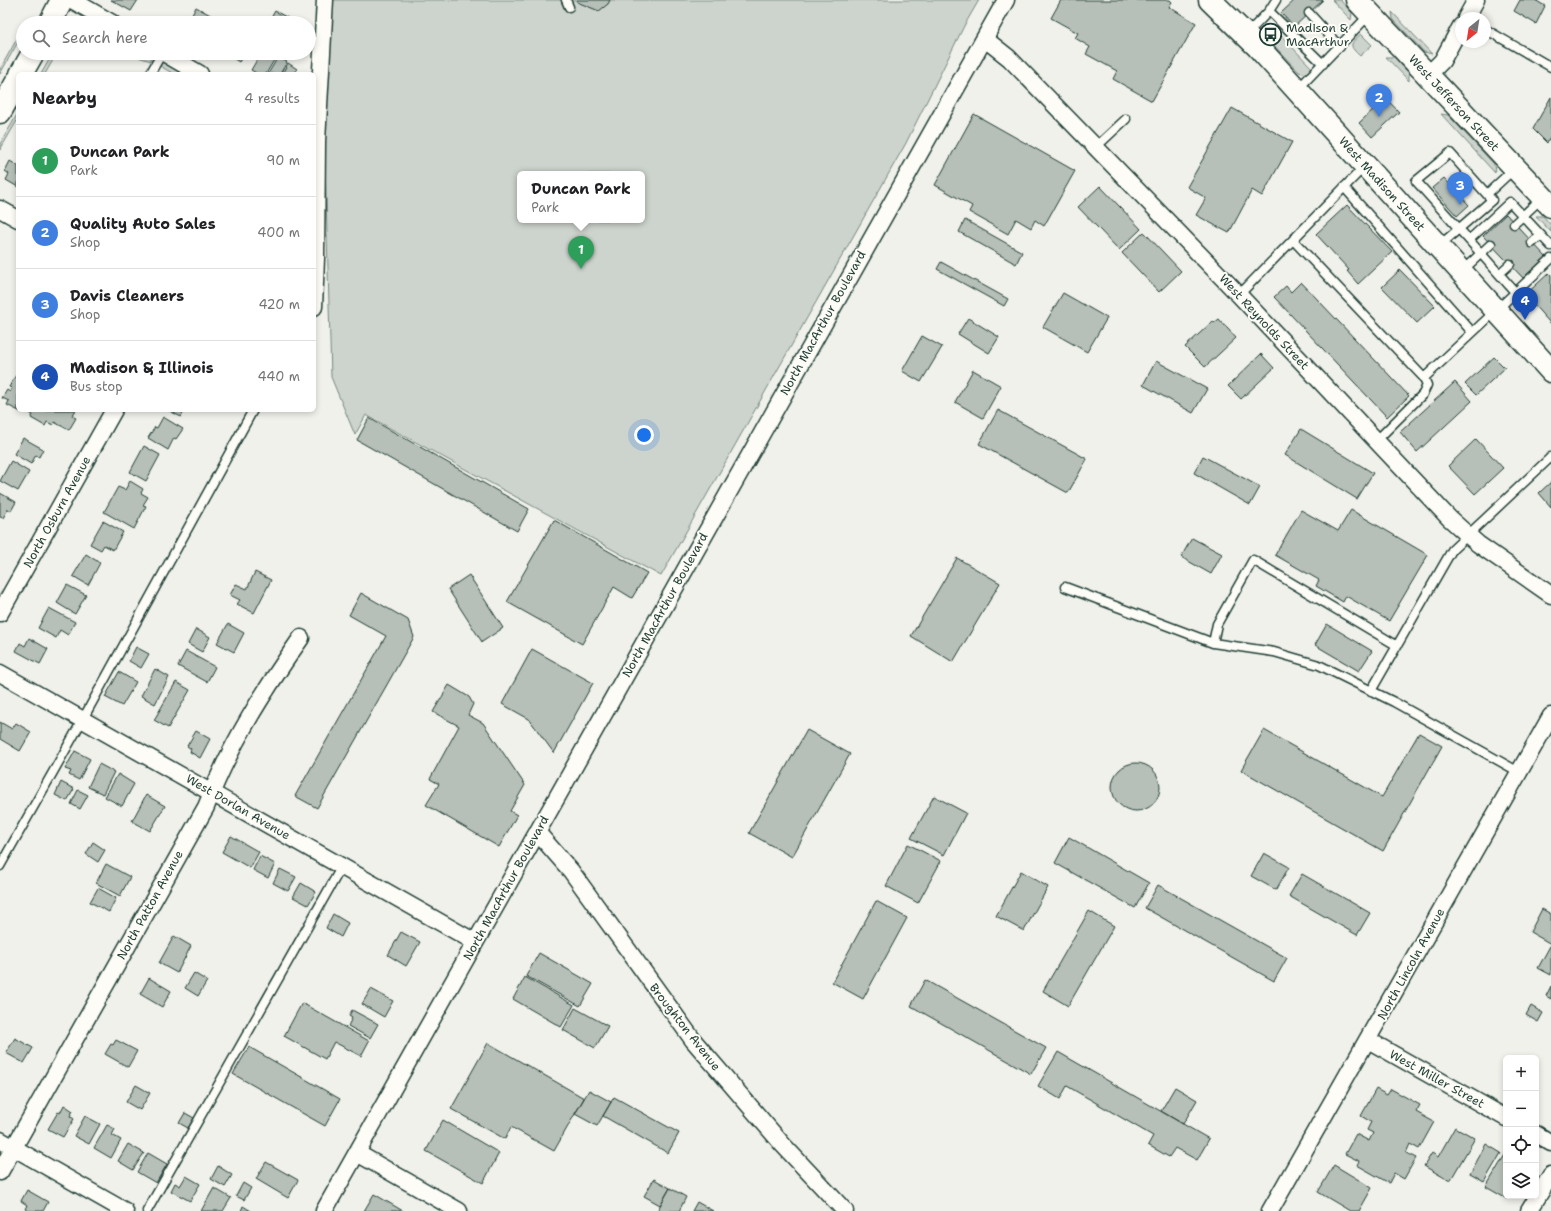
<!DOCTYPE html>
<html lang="en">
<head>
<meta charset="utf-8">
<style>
  :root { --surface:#fff; --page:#f6f6f6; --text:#202124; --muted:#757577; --line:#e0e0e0; --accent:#111827 }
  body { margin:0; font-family:"Shantell Sans",sans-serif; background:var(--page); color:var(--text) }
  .controls { position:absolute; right:12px; bottom:12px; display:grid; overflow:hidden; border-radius:6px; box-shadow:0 2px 6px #0003 }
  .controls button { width:36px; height:36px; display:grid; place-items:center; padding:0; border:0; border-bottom:1px solid var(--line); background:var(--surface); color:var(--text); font:20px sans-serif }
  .compass { position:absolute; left:1455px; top:12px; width:36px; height:36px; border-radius:50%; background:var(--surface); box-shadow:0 2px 6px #0003; rotate:210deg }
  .you { position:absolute; left:644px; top:435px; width:14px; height:14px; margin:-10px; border:3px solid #fff; border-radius:50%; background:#1a73e8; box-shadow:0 0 0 6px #1a73e833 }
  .badge { display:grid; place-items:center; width:26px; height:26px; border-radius:50%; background:var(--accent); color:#fff; font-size:13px; font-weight:700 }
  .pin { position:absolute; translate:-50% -33px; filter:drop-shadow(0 1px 2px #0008) }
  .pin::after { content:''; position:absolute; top:21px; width:14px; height:12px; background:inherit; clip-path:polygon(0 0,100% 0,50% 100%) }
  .popup { position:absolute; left:517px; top:171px; width:128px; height:52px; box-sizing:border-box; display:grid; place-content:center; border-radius:6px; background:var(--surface); filter:drop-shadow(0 1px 3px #0005); font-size:13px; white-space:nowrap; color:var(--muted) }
  .popup b { font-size:15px; color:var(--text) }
  .popup::after { content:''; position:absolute; left:50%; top:100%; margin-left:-8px; border:8px solid transparent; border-top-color:var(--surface) }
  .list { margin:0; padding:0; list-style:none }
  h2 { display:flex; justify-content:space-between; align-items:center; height:52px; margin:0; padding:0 16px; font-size:17px }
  h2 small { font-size:13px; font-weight:400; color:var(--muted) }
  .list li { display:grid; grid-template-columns:26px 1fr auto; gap:12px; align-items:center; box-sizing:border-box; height:72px; padding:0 16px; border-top:1px solid var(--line) }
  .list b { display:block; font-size:15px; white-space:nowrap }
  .list p { margin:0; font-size:13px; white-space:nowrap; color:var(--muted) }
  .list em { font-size:13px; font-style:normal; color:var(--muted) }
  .icon { flex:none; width:22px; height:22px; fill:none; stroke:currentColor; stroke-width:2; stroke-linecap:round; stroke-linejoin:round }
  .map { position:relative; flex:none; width:1551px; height:1211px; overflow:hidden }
  .search { position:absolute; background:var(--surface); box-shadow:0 2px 6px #0003; left:16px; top:16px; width:300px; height:44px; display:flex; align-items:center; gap:10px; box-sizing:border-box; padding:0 14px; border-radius:22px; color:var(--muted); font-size:15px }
  .panel { position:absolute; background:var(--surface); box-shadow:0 2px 6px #0003; left:16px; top:72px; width:300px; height:340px; border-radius:6px }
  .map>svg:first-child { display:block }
</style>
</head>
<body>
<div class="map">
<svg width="1551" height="1211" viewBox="0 0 1551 1211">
  <rect width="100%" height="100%" fill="#f0f1eb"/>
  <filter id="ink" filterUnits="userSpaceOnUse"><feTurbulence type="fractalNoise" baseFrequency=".025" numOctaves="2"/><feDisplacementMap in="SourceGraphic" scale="8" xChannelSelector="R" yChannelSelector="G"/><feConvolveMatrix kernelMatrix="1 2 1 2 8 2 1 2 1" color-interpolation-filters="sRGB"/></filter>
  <g filter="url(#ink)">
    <!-- green -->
    <path fill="#cdd3cd" stroke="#768880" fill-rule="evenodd" d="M333,0H979L964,26L906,143L661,576L366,415L355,435L331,377L325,160L326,109ZM520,174H642V220H520Z
      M1332,0H1340L1352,13L1351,20Z
      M1392,12L1432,54L1424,52L1393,19Z
      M1267,26L1273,27L1313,69L1306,74L1299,72L1265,36L1264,29Z
      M23,28V33L0,74V69Z
      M1361,34L1372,45L1360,56C1349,46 1349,44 1361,34Z
      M53,53H57L45,74H41Z
      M132,53H149L151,56V61L141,58Z
      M1386,57H1394L1409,73V81Z
      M162,61L185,74H174L160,66Z
      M18,113V119L0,150V144Z
      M1441,114L1448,115L1494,164L1495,173Z
      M1536,216H1543L1551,225V232Z"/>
    <!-- building -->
    <path fill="#b6bfb8" stroke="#1f3d34" d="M111,0H138L131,11Z
      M577,0H610L608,4L599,11L577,2Z
      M1061,0H1170L1172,2L1169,7L1196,23L1152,101L1113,79L1117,71L1086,54L1090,47L1075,38L1078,33L1051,18Z
      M1295,0H1323L1294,27L1281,13Z
      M1520,0H1535L1545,6L1536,24L1514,11Z
      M196,7L214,17L210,23H188Z
      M275,11L288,18L285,23H268Z
      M225,53H244L239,62Z
      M261,53H273L277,55L266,74H258L251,70Z
      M278,57L287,62L280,74H268Z
      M288,63L297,69L294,74H282Z
      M1377,89L1399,112L1372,137L1359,123L1377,106L1368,97Z
      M1551,97V136L1547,143L1533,129Z
      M1232,108L1292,142L1262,196L1252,190L1229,233L1196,215L1206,198L1187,187Z
      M974,114L1075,171L1044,226L1035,220L1031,228L1016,219L1008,234L969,212L972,206L935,185Z
      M10,161L18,166V187L6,180L9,174L5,171Z
      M1444,178L1469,205L1457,216L1432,188Z
      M1100,186L1141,229L1119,250L1078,207Z
      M1347,205L1392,252L1358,284L1347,271L1349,270L1316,234Z
      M1506,214L1546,257L1523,278L1483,236Z
      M965,220L1022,252L1016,264L959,232Z
      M1144,232L1181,271L1159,292L1122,253Z
      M941,262L1008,299L1004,306L937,269Z
      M1400,270L1435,306L1417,323L1382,287Z
      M1549,273L1551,275L1550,323L1525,295Z
      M1301,282L1409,396L1387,417L1274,297L1286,286L1291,292Z
      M1063,293L1107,318L1087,352L1043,327Z
      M968,318L999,337L989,353L958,334Z
      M1219,319L1236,338L1205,367L1185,347L1213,321L1214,323Z
      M922,336L942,347L921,382L902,371Z
      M1261,354L1274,368L1241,399L1228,386Z
      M1494,357L1505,368L1476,395L1465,384Z
      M1156,361L1207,389L1193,413L1143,385Z
      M973,370L1001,386L983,418L955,402Z
      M18,372V410H22L21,412L7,405L9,401L2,398L7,390L10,392L12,388L9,387Z
      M1455,382L1472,401L1417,452L1400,432Z
      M25,410H76L72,416L76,418L69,430L54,422L53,425L47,422L45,426L31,418L33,415Z
      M168,410H185L181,417Z
      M998,410L1087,459L1068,493L979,444Z
      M163,417L183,429L176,439L174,438L168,450L148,438L155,427L157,428Z
      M369,418L529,509L517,531L357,440Z
      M1301,429L1373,473L1357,499L1285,455Z
      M23,438L43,449L39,457L36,455L31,464L14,454Z
      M1476,439L1503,468L1475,494L1448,466Z
      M144,446L160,455L146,481L130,472Z
      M1203,456L1260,487L1250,505L1194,473Z
      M11,461L29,472L18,491L0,481Z
      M130,481L143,489L141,493L148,497L143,505L146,506L134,529L104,512L118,487L125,490Z
      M1551,482V507L1539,493Z
      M0,493L16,502L11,511L8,509L3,518L0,517Z
      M1301,510L1338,531L1351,510L1428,555L1389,621L1346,596L1343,602L1316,586L1319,580L1275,555Z
      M554,520L647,573L632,598L614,587L582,644L507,602Z
      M103,521L123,532L113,550L104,545L101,550L90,544Z
      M1192,538L1222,554L1211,574L1181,557Z
      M86,554L100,563L88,585L73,576Z
      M957,558L1000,583L953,662L911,636Z
      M255,572L271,580L254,613L237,604L240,600L230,595L236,584L247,589Z
      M469,575L503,628L482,642L448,589Z
      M67,585L86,595L75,614L57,603Z
      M361,593L408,620L414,637L317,808L295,796L386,636L349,615Z
      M49,608L75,622L68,635L60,630L56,638L38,628Z
      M228,624L244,633L234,652L217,643Z
      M1327,624L1372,651L1359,671L1315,645Z
      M196,629L210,637L202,652L188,644Z
      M29,638L48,649L40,664L16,651L20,643L25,646Z
      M136,647L149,654L141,668L129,661Z
      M532,649L593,683L554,753L529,719L502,704Z
      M186,651L215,667L207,682L178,666Z
      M155,669L169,677L155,704L141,696Z
      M119,672L136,682L122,706L105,697Z
      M176,682L190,690L168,728L154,720Z
      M449,685L469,697L473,704L468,715L483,723L525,785L510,811L517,815L499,847L426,805L439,784L430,779L459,726L433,712Z
      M0,722L12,729L16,723L31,732L20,751L0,739Z
      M807,730L850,754L792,857L749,833Z
      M1264,730L1382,797L1419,733L1442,746L1383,851L1241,770Z
      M196,731L210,739L200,758L190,752L191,749L187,746Z
      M75,751L90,759L79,780L69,775L71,771L65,769Z
      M1112 787a24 24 0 1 1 48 0a24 24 0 1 1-48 0Z
      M99,764L114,772L103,794L88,787Z
      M118,774L134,784L122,806L105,797Z
      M61,782L74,789L67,801L55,795Z
      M78,790L88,795L80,809L71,804Z
      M146,795L165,806L150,831L132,821Z
      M934,796L966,813L944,855L911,838Z
      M231,836L259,852L250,868L222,852Z
      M1069,837L1149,883L1135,908L1055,863Z
      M93,842L105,850L98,862L86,854Z
      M908,844L941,861L918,903L886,886Z
      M1264,853L1289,867L1276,890L1251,876Z
      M260,856L275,864L268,878L253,870Z
      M106,864L130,877L120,896L96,883Z
      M280,869L296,877L288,891L273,883Z
      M1021,871L1048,887L1024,931L996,916Z
      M1302,874L1370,913L1357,935L1289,896Z
      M301,883L316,892L308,905L293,897Z
      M1158,885L1287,958L1274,981L1145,908Z
      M98,888L116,898L109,912L90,902Z
      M876,901L907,918L863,999L832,982Z
      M1542,909L1551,914V944L1530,932Z
      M1089,911L1114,926L1068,1006L1043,991Z
      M333,914L348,923L341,937L326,928Z
      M401,932L420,942L406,966L388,955Z
      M174,936L191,946L177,973L159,963Z
      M1550,946L1551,947V975L1538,968Z
      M539,953L593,984L580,1006L526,976Z
      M194,973L207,981L198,996L185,988Z
      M525,977L574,1005L561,1027L513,999Z
      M149,978L171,991L162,1007L140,994Z
      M925,980L1046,1048L1031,1074L911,1006Z
      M1551,986V999L1546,996Z
      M371,989L393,1001L384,1017L362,1004Z
      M302,1003L369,1041L361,1056L334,1042L325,1059L284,1036Z
      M1531,1006L1543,1013L1538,1022L1526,1015Z
      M575,1008L608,1026L595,1048L563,1030Z
      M352,1010L378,1024L370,1038L348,1026L352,1018L349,1016Z
      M15,1038L33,1048L24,1063L6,1053Z
      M116,1040L137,1051L128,1067L105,1054L111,1044L113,1045Z
      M488,1043L584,1098L554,1151L511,1127L505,1139L451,1109Z
      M249,1047L340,1099L325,1126L233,1074Z
      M1058,1052L1209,1139L1197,1160L1175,1148L1169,1157L1148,1145L1153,1136L1067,1086L1060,1099L1038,1086Z
      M136,1085L150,1093L140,1110L126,1102Z
      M1175,1087L1197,1100L1183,1124L1161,1111Z
      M1376,1089L1387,1095L1391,1089L1420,1105L1416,1112L1434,1122L1419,1149L1410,1144L1406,1153L1416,1158L1404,1179L1394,1173L1389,1183L1357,1165L1359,1161L1345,1154L1356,1134L1369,1141L1373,1133L1367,1130L1371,1122L1361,1116Z
      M589,1090L611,1102L597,1126L575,1114Z
      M614,1097L679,1133L668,1153L603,1116Z
      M64,1105L73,1111L70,1116L74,1119L63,1137L48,1129L58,1112L60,1113Z
      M185,1113L194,1118L188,1128L179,1123Z
      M85,1116L100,1124L89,1144L74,1136Z
      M443,1120L499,1153L483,1183L426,1151Z
      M107,1125L115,1129L112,1135L121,1140L111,1158L94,1148Z
      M1455,1127L1475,1138L1450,1181L1424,1166L1432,1153L1438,1157Z
      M128,1144L144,1153L133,1170L118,1161Z
      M1486,1144L1501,1153L1484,1182L1470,1174Z
      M148,1153L167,1164L156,1183L137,1172Z
      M1506,1153V1196H1508L1507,1199L1486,1187Z
      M266,1162L298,1180L288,1198L256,1179Z
      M1334,1165L1372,1188L1359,1211H1350L1318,1192Z
      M218,1166L232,1175L225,1187L211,1179Z
      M186,1176L200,1184L190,1201L171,1191L175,1183L180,1186Z
      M654,1179L670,1188L660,1205L644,1196Z
      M243,1183L251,1188L244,1200L236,1196Z
      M214,1188L231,1198L223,1211H201Z
      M670,1188L686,1197L679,1211H657Z
      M27,1190L48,1202L43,1211H28L25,1209L27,1205L21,1201Z
      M374,1194L403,1211H364Z
      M697,1202L713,1211H692Z
      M243,1206L251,1211H241Z"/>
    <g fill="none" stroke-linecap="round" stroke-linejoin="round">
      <defs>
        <path id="service" d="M566,0L569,7
          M1269,11L1276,0
          M1309,13L1340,47
          M1485,29L1551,67
          M1246,35L1269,11L1323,64
          M150,74L162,53
          M1298,89L1369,15
          M1096,147L1126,119
          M1344,187L1472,332
          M1487,194L1515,168
          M1514,224L1542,198
          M1293,240L1424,378
          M1532,243L1541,235
          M1439,246L1492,200L1450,153L1416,181L1469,240
          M1462,271L1491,244
          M1499,274L1510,264
          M1515,292L1469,240L1510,202L1551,246
          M1239,295L1365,166
          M1376,441L1423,394L1427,385L1424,378L1551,259
          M1065,587L1213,643L1274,652L1319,665L1394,702L1519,772
          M1213,643L1217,624L1253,560L1396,645
          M1371,691L1452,550L1551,457
          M0,866L83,719L253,410
          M147,1211L342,866"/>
        <path id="minor" d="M72,0L112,23
          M1466,18L1476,0
          M985,39L1009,58L1239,295L1449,518L1478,544L1551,595
          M164,53L200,74
          M1428,75L1442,61L1461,26
          M0,209L18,219
          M314,307L316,258L317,141L325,0
          M0,613L114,410
          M0,673L475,942
          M537,832L571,871L693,1040L783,1145L845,1211
          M1368,1040L1506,1118
          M1536,1134L1551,1143
          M0,1140L125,1211
          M357,1153L459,1211
          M0,1172L206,807C229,746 264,691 301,638
          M324,1211L1006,0
          M1270,1211L1551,716
          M1529,1211L1551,1175"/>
        <path id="primary" d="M1210,0L1258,47L1297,90L1551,371
          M1357,0L1551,206
          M50,23L62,0
          M21,74L33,53
          M0,112L18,80"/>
      </defs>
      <!-- service casing -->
      <use href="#service" stroke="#1f3d34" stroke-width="11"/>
      <!-- minor casing -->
      <use href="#minor" stroke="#1f3d34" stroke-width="19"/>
      <!-- primary casing -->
      <use href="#primary" stroke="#1f3d34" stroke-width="25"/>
      <!-- service -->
      <use href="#service" stroke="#fdfcf7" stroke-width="8"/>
      <!-- minor -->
      <use href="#minor" stroke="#fdfcf7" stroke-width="16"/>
      <!-- primary -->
      <use href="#primary" stroke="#fdfcf7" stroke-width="22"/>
    </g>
  </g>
  <!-- icons -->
  <defs>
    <symbol id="bus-ring" viewBox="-11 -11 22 22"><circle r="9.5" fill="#fdfcf7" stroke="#1f3d34" stroke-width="1.5"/><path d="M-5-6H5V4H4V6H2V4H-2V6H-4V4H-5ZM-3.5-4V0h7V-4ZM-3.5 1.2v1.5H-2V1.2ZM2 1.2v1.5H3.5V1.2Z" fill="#1f3d34"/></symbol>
  </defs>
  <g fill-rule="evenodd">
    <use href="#bus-ring" x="1258" y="22" width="25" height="25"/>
  </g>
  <g text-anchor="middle" stroke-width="4" stroke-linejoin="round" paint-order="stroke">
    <!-- poi labels -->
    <g font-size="12" fill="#1f3d34" stroke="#fdfcf7" text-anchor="start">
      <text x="1286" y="32">Madison &amp;<tspan x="1286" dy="14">MacArthur</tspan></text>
    </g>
    <!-- street labels -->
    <g font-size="12" fill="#1f3d34" stroke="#fdfcf7">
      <text transform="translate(1454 103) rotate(47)" y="4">West Jefferson Street</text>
      <text transform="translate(1382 184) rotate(48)" y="4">West Madison Street</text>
      <text transform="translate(1264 322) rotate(47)" y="4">West Reynolds Street</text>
      <text transform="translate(823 323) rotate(-61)" y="4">North MacArthur Boulevard</text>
      <text transform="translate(57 512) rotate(-61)" y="4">North Osburn Avenue</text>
      <text transform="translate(665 605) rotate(-61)" y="4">North MacArthur Boulevard</text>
      <text transform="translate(238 807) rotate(30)" y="4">West Dorlan Avenue</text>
      <text transform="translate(506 888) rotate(-61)" y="4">North MacArthur Boulevard</text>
      <text transform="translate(150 905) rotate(-61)" y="4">North Patton Avenue</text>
      <text transform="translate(1411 964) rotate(-61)" y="4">North Lincoln Avenue</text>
      <text transform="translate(685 1027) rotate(52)" y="4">Broughton Avenue</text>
      <text transform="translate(1437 1079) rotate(29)" y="4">West Miller Street</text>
    </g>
  </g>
</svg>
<div class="controls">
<button>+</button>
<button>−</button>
<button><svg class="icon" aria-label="locate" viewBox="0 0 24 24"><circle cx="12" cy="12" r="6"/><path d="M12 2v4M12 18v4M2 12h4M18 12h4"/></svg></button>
<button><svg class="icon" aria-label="layers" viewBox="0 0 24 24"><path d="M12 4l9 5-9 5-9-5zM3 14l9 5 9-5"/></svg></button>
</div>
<svg class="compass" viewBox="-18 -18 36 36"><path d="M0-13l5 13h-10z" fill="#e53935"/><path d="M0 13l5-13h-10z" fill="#757577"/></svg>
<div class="you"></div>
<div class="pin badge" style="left:581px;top:269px;background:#2e9e5b">1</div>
<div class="popup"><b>Duncan Park</b>Park</div>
<div class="pin badge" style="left:1379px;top:117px;background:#3f7fe0">2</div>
<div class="pin badge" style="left:1460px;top:205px;background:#3f7fe0">3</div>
<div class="pin badge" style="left:1525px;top:320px;background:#1a4fb4">4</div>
<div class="search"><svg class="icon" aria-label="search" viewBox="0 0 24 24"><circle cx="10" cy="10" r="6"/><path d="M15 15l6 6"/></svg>Search here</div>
<section class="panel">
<h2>Nearby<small>4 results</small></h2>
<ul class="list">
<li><span class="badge" style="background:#2e9e5b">1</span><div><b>Duncan Park</b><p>Park</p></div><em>90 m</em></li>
<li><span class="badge" style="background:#3f7fe0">2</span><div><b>Quality Auto Sales</b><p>Shop</p></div><em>400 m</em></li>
<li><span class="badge" style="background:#3f7fe0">3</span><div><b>Davis Cleaners</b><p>Shop</p></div><em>420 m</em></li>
<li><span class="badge" style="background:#1a4fb4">4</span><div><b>Madison &amp; Illinois</b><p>Bus stop</p></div><em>440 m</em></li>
</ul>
</section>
</div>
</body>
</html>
